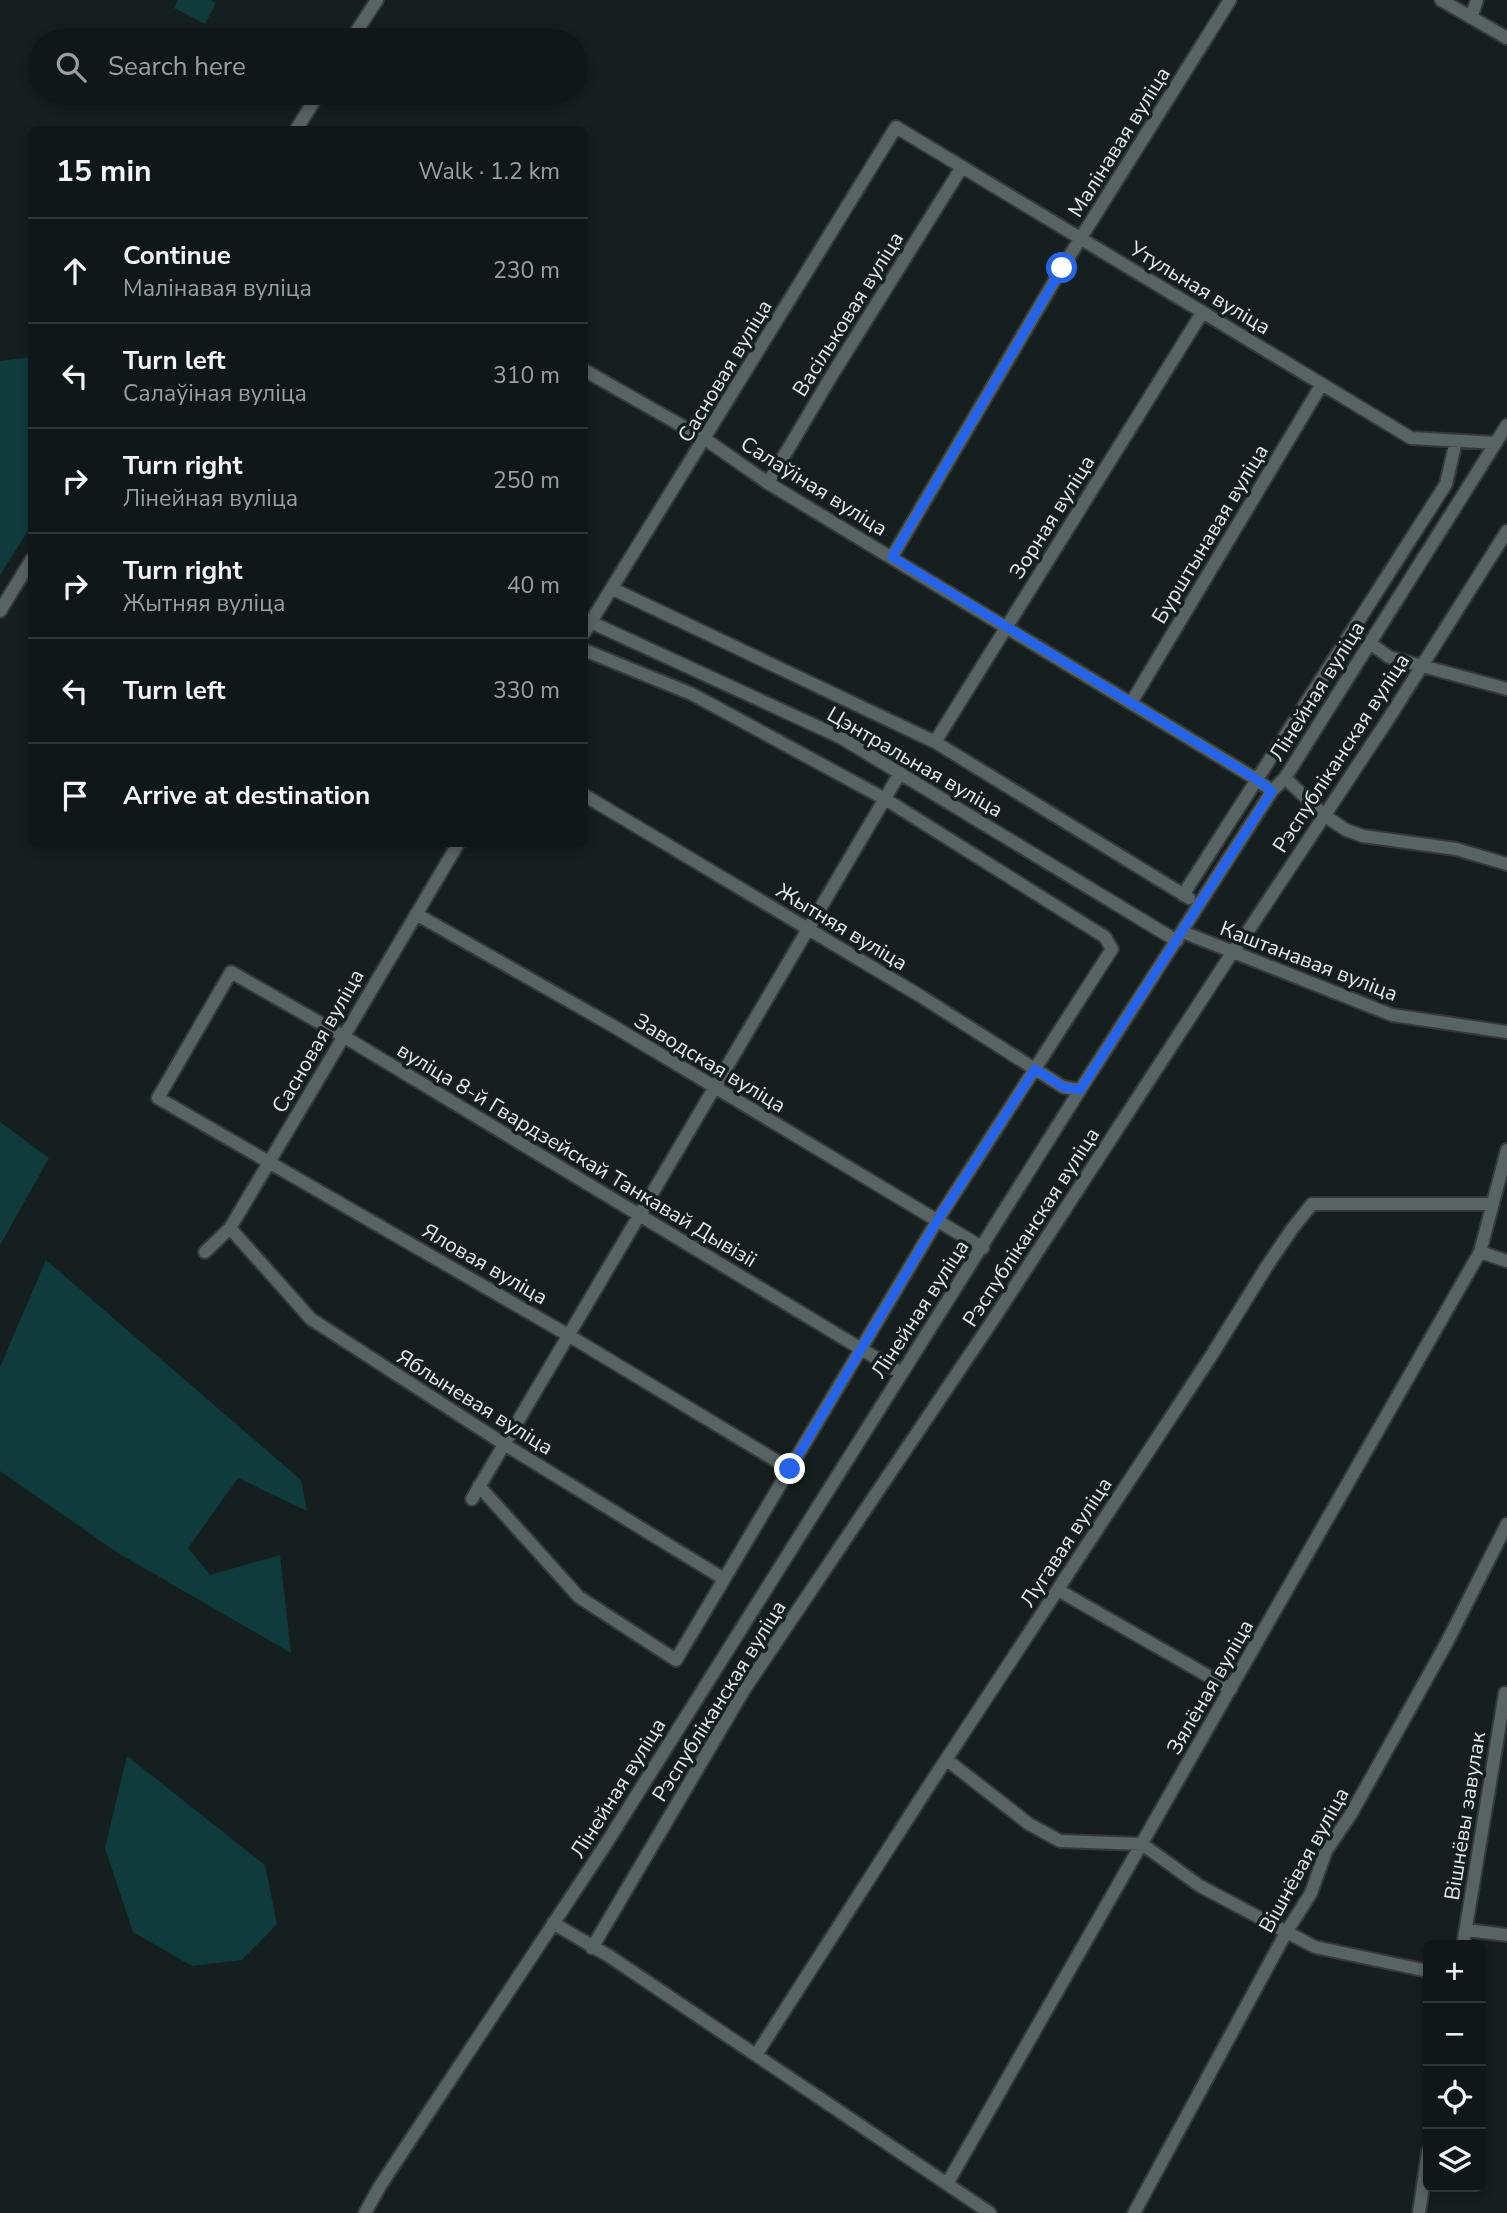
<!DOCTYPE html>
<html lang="en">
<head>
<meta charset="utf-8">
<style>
  :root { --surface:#101717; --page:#192020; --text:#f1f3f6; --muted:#9c9fa1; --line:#303636 }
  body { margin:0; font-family:"Nunito Sans",sans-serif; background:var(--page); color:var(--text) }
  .controls { position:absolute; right:21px; bottom:21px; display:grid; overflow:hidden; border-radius:10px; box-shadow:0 4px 10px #0003 }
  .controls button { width:63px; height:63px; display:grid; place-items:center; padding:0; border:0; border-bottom:2px solid var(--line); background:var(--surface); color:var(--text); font:35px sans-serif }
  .stop { position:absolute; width:21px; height:21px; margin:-16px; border:5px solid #2563eb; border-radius:50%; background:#fff }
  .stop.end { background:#2563eb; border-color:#fff; box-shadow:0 2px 7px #0008 }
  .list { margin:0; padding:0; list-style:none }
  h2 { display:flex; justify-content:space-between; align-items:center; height:91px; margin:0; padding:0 28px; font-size:30px }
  h2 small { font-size:23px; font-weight:400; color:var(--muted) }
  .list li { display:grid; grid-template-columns:46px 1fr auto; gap:21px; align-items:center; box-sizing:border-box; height:105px; padding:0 28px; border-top:2px solid var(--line) }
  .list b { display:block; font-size:26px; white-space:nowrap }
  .list p { margin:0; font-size:23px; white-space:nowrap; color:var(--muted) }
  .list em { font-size:23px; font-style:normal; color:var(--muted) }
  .icon { flex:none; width:38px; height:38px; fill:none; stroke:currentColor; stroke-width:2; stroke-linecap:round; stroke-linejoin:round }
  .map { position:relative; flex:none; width:1507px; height:2213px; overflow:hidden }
  .search { position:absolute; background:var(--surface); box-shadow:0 4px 10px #0003; left:28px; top:28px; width:560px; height:77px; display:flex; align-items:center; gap:18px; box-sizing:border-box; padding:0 24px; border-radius:38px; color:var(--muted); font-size:26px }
  .panel { position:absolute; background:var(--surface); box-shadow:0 4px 10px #0003; left:28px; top:126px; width:560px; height:721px; border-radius:10px }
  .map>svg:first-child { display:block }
</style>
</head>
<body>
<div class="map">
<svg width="1507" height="2213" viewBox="0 0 1507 2213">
  <rect width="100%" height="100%" fill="#151f1f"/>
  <!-- green -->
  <path fill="#103b3d" d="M178,0H211L216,3L205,24L174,8Z
    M31,357V526L0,575V361Z
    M0,1122L49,1158L0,1245Z
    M46,1260L301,1480L307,1511L238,1478L188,1548L210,1575L280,1555L291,1653L118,1553L0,1471V1367Z
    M127,1756L265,1865L277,1924L242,1960L192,1966L133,1932L105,1848Z"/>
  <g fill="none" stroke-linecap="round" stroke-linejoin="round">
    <defs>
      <path id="minor" d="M1441,0L1507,38
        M1471,18L1477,0
        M351,40L377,0
        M296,130L319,93
        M584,370L705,439L768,483L1256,779L1272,791
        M768,483L832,375L962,167
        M892,557L1062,268L1230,0
        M613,589L935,742L1189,898
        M0,611L32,559
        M584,619L840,737L1177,941
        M584,633L896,127L1411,438L1496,443
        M1370,643L1389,657L1507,689
        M1131,703L1322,384
        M935,742L1202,313
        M1285,778L1324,815L1346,830L1363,836L1456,849L1507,864
        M584,795L922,997L1063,1087L1080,1090
        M1183,895L1446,484L1456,441
        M416,914L613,1026L983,1248
        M1183,932L1392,1015L1507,1032
        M230,1228L311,1319L504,1444L724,1579
        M205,1252L230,1228L458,844
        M1480,1252L1507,1261
        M790,1469L568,1335L158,1098L231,972L343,1036L901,1373
        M479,1486L579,1597L676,1660L937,1221L1112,949L1105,937L885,799L692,694L584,650
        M472,1499L900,773
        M1058,1590L1231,1689
        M947,1760L1029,1824L1060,1841L1142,1844L1200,1886L1315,1947L1428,1971
        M553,1923L609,1956L990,2213
        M1466,1930L1507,1935
        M1463,1945L1505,1693
        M592,1948L744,1690L991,1323L1232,953L1250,928L1389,718L1507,531
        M756,2055L930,1784L1213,1353L1267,1266L1292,1229L1312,1204H1493
        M947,2184L1480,1252L1507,1150
        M365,2213L380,2186L604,1847L1080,1090L1272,791L1285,778L1507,425
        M1134,2213L1287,1931L1311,1893L1326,1851L1351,1814L1446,1644L1507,1524
        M1419,2213L1428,2152"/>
    </defs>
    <!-- minor casing -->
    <use href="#minor" stroke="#343a3a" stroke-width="16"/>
    <!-- minor -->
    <use href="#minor" stroke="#586363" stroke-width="12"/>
  </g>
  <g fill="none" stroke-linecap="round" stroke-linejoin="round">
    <!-- route -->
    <path stroke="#2563eb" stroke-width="9" d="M790,1469L937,1221L1035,1069L1063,1087L1080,1090L1272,791L1256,779L892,557L1062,268"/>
  </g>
  <g text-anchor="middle" stroke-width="7" stroke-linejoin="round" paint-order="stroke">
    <!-- street labels -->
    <g font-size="21" fill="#e3eaea" stroke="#151f1f">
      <text transform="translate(1119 142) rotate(-58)" y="7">Малінавая вуліца</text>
      <text transform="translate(1200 288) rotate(31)" y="7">Утульная вуліца</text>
      <text transform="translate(848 314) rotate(-58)" y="7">Васільковая вуліца</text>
      <text transform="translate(725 371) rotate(-59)" y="7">Сасновая вуліца</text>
      <text transform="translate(814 486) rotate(32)" y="7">Салаўіная вуліца</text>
      <text transform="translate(1052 517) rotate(-58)" y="7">Зорная вуліца</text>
      <text transform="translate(1210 534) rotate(-59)" y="7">Бурштынавая вуліца</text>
      <text transform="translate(1317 691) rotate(-58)" y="7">Лінейная вуліца</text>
      <text transform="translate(1341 753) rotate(-57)" y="7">Рэспубліканская вуліца</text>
      <text transform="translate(915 762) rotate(30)" y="7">Цэнтральная вуліца</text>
      <text transform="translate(842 927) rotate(31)" y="7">Жытняя вуліца</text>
      <text transform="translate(1309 961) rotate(21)" y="7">Каштанавая вуліца</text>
      <text transform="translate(318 1041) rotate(-60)" y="7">Сасновая вуліца</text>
      <text transform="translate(710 1063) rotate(31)" y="7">Заводская вуліца</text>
      <text transform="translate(577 1155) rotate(31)" y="7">вуліца 8-й Гвардзейскай Танкавай Дывізіі</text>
      <text transform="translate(1031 1227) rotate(-57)" y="7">Рэспубліканская вуліца</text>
      <text transform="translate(485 1264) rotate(30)" y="7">Яловая вуліца</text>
      <text transform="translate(920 1309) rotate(-57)" y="7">Лінейная вуліца</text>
      <text transform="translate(475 1402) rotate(32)" y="7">Яблыневая вуліца</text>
      <text transform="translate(1066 1542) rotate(-57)" y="7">Лугавая вуліца</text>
      <text transform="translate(1210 1687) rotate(-60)" y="7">Зялёная вуліца</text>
      <text transform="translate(719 1701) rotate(-58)" y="7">Рэспубліканская вуліца</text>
      <text transform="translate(618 1788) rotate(-58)" y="7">Лінейная вуліца</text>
      <text transform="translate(1465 1816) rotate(-81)" y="7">Вішнёвы завулак</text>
      <text transform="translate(1304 1860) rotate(-61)" y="7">Вішнёвая вуліца</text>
    </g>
  </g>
</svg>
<div class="controls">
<button>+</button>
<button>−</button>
<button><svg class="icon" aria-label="locate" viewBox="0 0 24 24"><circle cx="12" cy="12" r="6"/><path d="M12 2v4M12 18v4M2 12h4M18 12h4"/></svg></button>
<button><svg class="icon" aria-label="layers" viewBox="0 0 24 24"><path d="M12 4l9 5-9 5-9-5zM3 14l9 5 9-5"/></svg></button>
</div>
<div class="stop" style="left:1062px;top:268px"></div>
<div class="stop end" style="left:790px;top:1469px"></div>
<div class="search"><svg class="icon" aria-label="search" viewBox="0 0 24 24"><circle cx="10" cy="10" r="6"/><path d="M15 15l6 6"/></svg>Search here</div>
<section class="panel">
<h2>15 min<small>Walk · 1.2 km</small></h2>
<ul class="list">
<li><svg class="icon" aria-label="ahead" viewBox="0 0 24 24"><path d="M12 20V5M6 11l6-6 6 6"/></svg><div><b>Continue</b><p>Малінавая вуліца</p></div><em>230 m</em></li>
<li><svg class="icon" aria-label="left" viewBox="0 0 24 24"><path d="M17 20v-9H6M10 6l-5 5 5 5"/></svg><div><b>Turn left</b><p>Салаўіная вуліца</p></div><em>310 m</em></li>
<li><svg class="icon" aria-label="right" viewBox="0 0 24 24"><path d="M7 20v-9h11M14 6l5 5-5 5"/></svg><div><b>Turn right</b><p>Лінейная вуліца</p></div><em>250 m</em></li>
<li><svg class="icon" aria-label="right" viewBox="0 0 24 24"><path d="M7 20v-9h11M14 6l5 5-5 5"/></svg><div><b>Turn right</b><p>Жытняя вуліца</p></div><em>40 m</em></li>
<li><svg class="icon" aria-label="left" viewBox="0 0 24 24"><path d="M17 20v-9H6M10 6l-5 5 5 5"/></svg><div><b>Turn left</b></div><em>330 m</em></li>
<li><svg class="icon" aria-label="arrive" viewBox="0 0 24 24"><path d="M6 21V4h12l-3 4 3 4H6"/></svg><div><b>Arrive at destination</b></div></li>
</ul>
</section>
</div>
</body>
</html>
